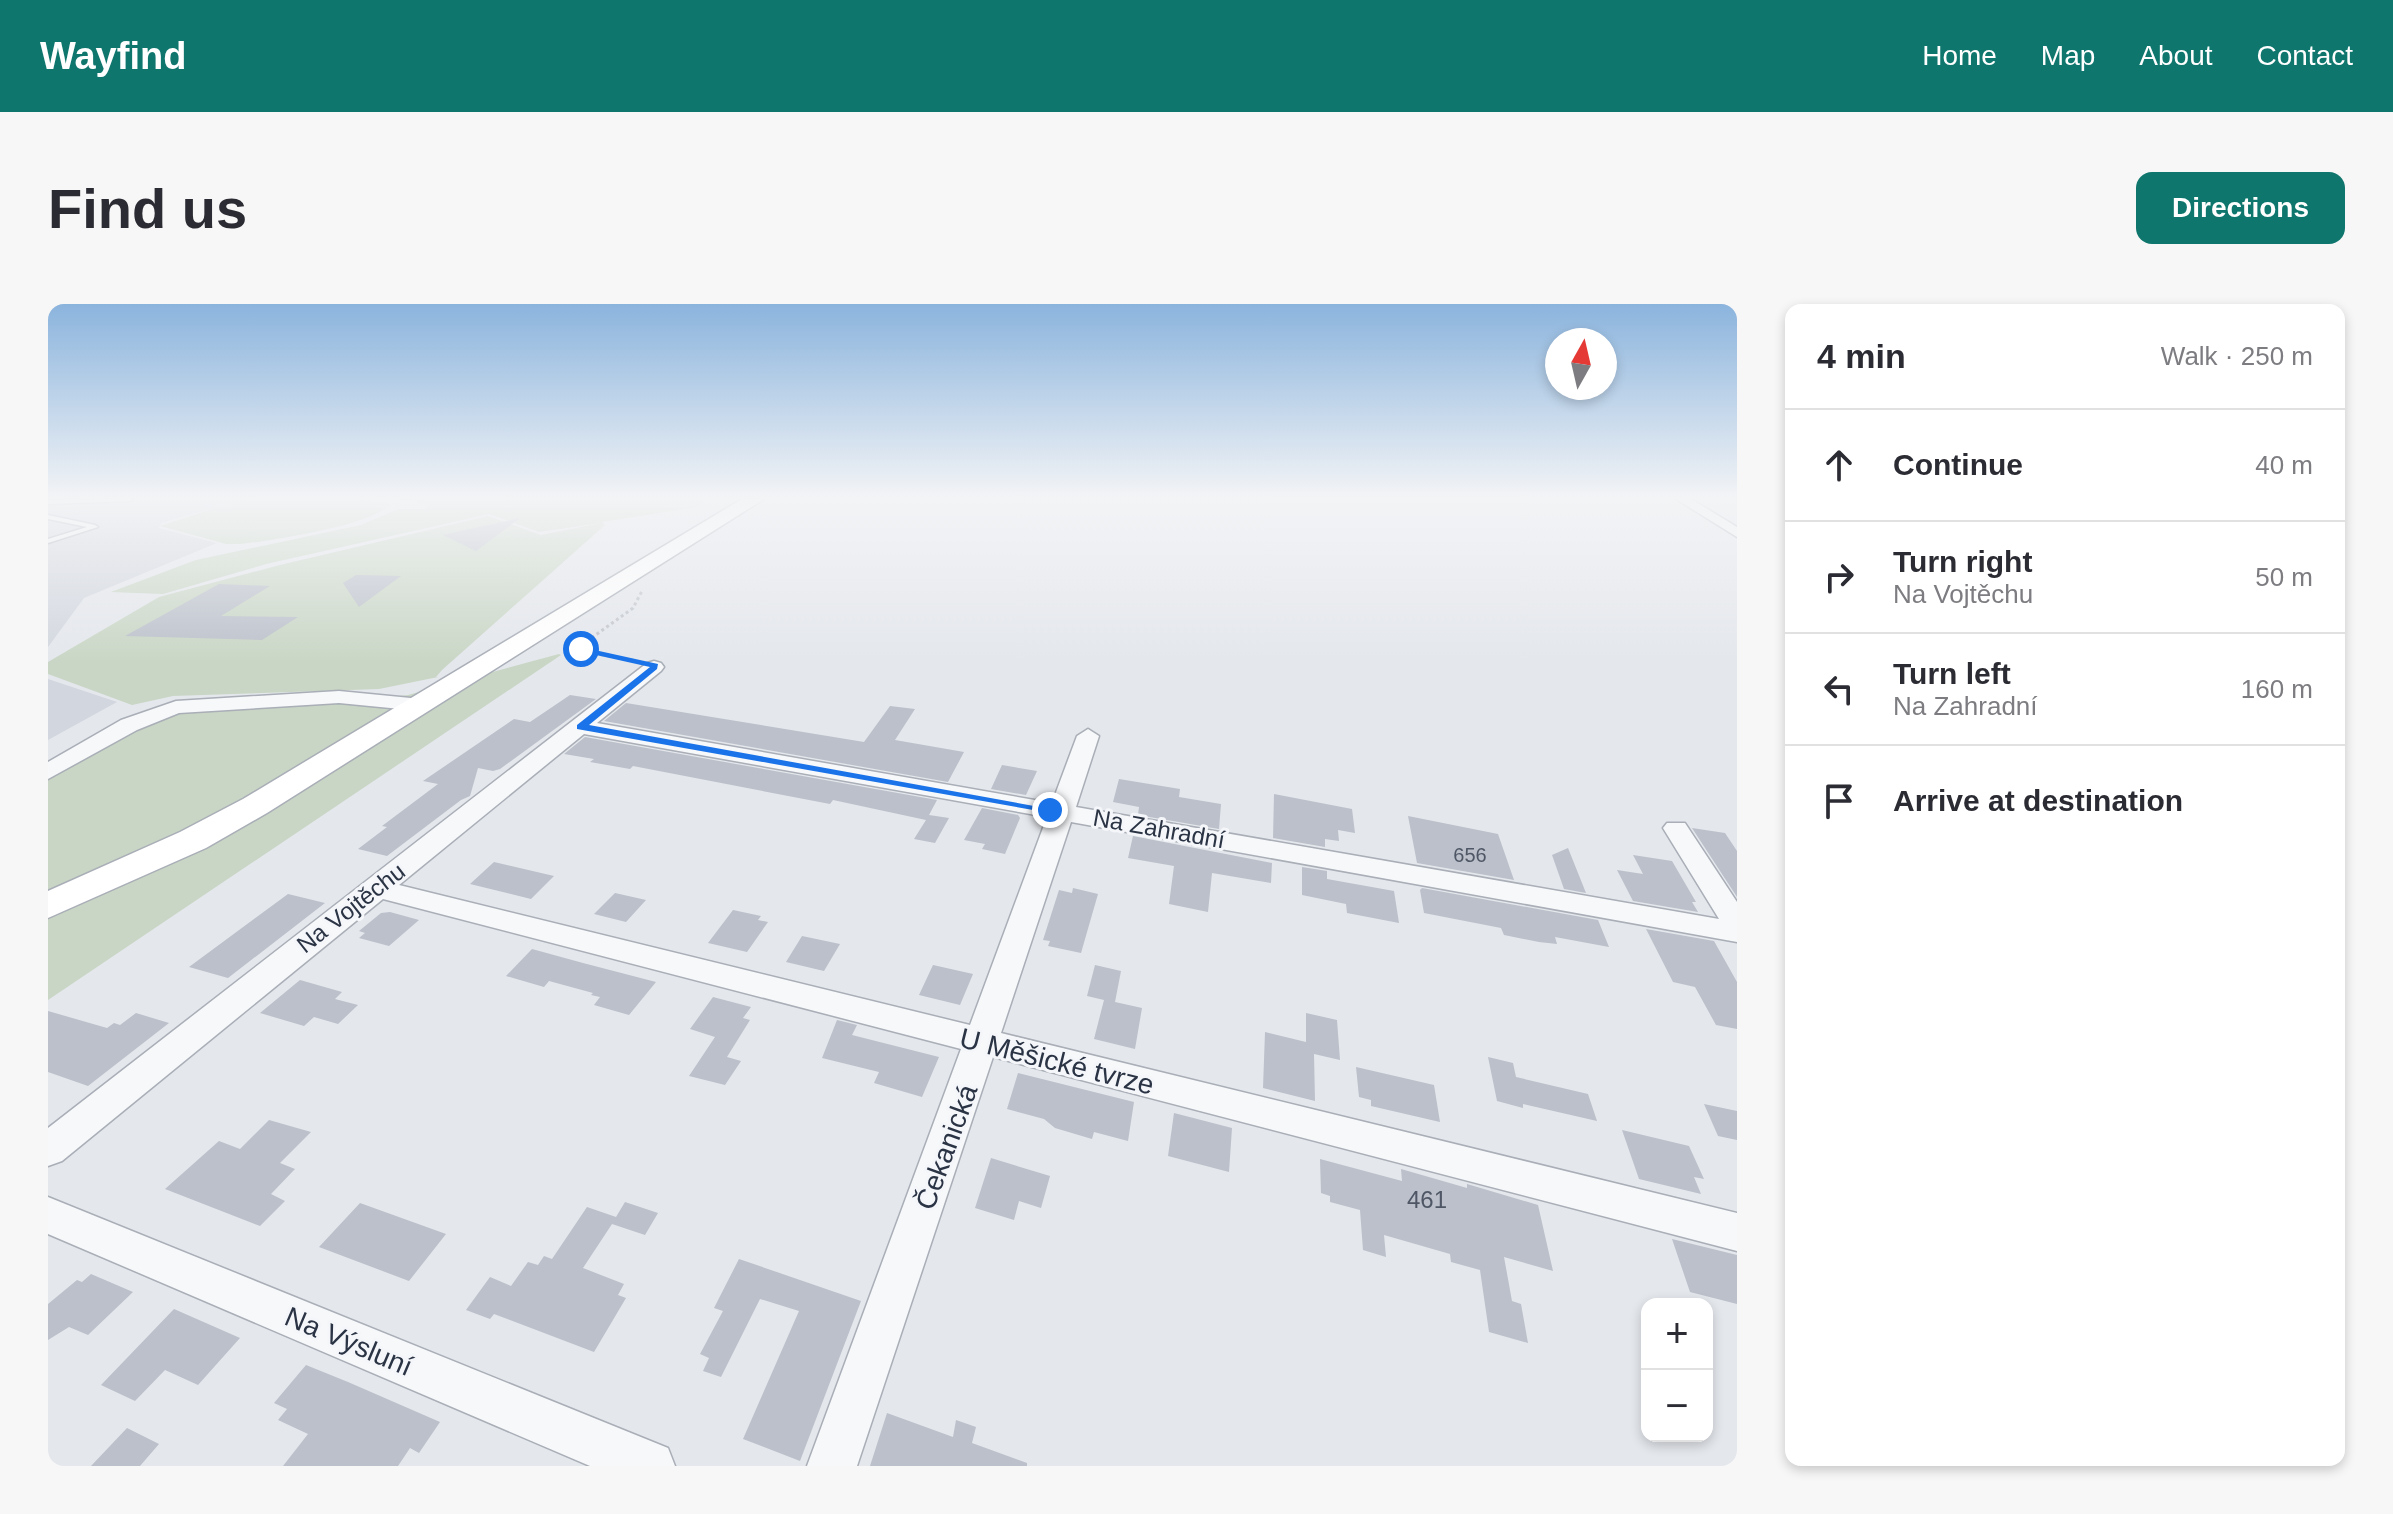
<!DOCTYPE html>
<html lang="en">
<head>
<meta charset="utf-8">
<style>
  :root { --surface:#fff; --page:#f7f7f7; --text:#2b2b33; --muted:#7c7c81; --line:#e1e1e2; --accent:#0f766e }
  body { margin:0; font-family:Arial,sans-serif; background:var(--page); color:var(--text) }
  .controls { position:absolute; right:24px; bottom:24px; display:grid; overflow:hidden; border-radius:16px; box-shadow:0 4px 12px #0003 }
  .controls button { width:72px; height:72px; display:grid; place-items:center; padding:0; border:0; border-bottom:2px solid var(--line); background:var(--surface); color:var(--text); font:40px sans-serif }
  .compass { position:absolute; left:1497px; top:24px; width:72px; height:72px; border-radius:50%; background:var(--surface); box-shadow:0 4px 12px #0003; rotate:8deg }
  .stop { position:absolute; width:24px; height:24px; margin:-18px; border:6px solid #1a73e8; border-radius:50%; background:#fff }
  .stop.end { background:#1a73e8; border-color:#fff; box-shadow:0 2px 8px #0008 }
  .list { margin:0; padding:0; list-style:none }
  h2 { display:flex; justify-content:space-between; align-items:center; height:104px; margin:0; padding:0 32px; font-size:34px }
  h2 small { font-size:26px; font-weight:400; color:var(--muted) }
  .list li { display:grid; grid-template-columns:52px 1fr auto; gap:24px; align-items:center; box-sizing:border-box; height:112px; padding:0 32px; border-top:2px solid var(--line) }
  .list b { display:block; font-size:30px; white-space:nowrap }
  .list p { margin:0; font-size:26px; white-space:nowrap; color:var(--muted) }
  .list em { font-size:26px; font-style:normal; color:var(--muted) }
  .icon { flex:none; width:44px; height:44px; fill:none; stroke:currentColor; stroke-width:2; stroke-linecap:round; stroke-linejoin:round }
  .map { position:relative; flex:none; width:1689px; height:1162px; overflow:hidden; border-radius:16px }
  header { display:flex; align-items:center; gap:48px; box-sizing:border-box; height:112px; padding:0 40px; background:var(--accent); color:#fff }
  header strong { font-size:38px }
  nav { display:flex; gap:44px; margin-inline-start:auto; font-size:28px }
  .intro { display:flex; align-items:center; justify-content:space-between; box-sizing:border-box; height:192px; padding:0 48px }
  h1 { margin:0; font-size:56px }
  .button { padding:20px 36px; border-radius:16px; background:var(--accent); color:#fff; font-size:28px; font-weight:700 }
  main { display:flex; gap:48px; padding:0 48px }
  aside { flex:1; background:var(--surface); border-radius:16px; box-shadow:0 4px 12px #0003 }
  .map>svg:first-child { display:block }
</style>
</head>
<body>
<header>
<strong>Wayfind</strong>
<nav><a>Home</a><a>Map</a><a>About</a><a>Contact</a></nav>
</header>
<div class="intro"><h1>Find us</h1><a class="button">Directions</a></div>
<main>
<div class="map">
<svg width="1689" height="1162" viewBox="0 0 1689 1162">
  <rect width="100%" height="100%" fill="#e4e7ec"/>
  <!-- built -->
  <path fill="#d2d6de" d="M0,195H222L176,201L113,219L111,224L169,239L36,294L0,343Z
    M0,375L69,398L0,436Z"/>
  <!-- green -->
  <path fill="#c9d6c5" d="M224,195H299L342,200C327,221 221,237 193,240H178L112,222L176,201Z
    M341,195H658L650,203L554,218L557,221L394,366L388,373H390L331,385L125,392L84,401L0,370V358L111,293L232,261L440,212L493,231L553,219L491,228L441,210L218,260L115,290L63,288L148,256L313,221L350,205H377L381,202L364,196Z
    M511,350L513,351L0,696V461L152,401L319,396L360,391Z"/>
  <!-- building -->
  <path fill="#bbc0ca" d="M472,214L428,247L395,231Z
    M308,271L353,272L311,303L295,279Z
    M171,280L222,282L173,312L250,313L214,336L77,332Z
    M522,391L548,395L452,465L445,467L430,464L422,492L413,496L339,552L310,545L339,523L334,522L390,480L375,477L466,415L482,418Z
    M578,399L816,438L842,402L867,405L847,436L916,448L900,478L556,417Z
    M537,433L889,496L881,511L901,514L887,539L866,535L878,516L785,496L782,500L585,462L582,465L542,458L546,455L516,450Z
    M954,461L989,467L978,491L943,485Z
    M1071,475L1132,485L1131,493L1173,500L1171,525L1090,511L1091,503L1065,498Z
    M1226,490L1304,505L1307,529L1290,526L1291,537L1277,535V543L1225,534Z
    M934,504L970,511L972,514L957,550L934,545L937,540L916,536Z
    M1360,512L1450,530L1466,576L1369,559Z
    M1644,524L1677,529L1689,547V593Z
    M1085,532L1224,559L1223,579L1164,569L1160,608L1121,600L1126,562L1080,554Z
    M1520,544L1538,589L1516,585L1504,551Z
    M1585,551L1624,557L1648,598H1644L1650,608L1585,597L1569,566L1595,570Z
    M446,558L506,572L483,595L422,580Z
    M1254,563L1279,567V575L1346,587L1351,619L1299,609L1298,600L1254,591Z
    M1025,584L1050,590L1033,649L1000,642L1002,637L995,636L1011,586L1024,589Z
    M1374,584L1550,616L1561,643L1507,633L1509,640L1491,638L1456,631L1453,624L1376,609L1372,586Z
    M567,589L598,596L578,618L546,610Z
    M240,590L277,599L180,674L141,663Z
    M685,606L713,612L710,616L720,618L699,648L660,639Z
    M342,608L371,616L341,642L311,634L317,629L311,627L333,609Z
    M1598,625L1666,637L1689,678V725L1668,721L1647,683L1625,678Z
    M754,632L792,640L776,667L738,658Z
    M484,645L535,659L608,678L581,711L546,701L552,693L543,691L545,689L501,677L496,683L458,672Z
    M885,661L925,670L912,701L871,691Z
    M1047,661L1073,667L1067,698L1094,704L1087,745L1046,735L1056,696L1039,692Z
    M252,676L294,688L287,695L310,701L290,720L266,713L256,722L212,709Z
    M665,693L703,703L695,714L702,716L679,753L693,757L677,781L641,772L667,733L642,725Z
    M0,707L59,724L66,719L72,721L88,709L121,719L40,782L0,768Z
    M1258,709L1289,716L1292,756L1266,750L1267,797L1215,784L1217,728L1258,738Z
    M789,716L809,721L804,731L891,753L874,793L826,779L831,768L774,754Z
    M1440,753L1465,759L1468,773L1540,790L1549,817L1475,800V804L1449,797Z
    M1308,763L1386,781L1392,818L1323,802V796L1311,793Z
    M970,769L1086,798L1080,837L1046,828L1044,835L1007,824L996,815L959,805Z
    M1656,800L1689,807V836L1670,832Z
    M1126,809L1184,824L1181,868L1120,852Z
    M221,816L263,828L232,859L247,865L223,890L237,897L212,922L117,885L171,837L192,845Z
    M1574,826L1641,842L1656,875L1646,873L1653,890L1591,875Z
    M943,854L1002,872L993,904L971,897L966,916L927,904Z
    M1272,855L1354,877L1353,865L1419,884V880L1490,901L1505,967L1456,953L1464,997L1473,1000L1480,1039L1441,1028L1432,966L1403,958L1402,950L1336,931L1338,953L1315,946L1312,906L1282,898V892L1273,889Z
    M577,898L610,909L597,931L564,920L535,964L576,980L570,991L578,994L546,1048L446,1010L442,1015L418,1006L442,973L463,982L480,958L490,961L496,952L504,955L539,903L568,913Z
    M312,899L398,930L361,977L271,943Z
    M1624,935L1689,951V1000L1642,988Z
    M691,955L813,997L752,1157L695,1135L751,1007L712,995L673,1073L655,1067L661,1054L652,1050L675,1007L666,1004Z
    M43,970L85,988L40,1031L21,1023L0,1036V1000L29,976L34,978Z
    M126,1005L192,1034L150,1081L117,1066L87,1097L53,1081Z
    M258,1061L300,1078L392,1118L371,1149L362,1144L350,1162H235L260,1130L230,1116L239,1105L226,1099Z
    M839,1109L905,1133L908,1116L928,1123L924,1139L979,1159V1162H822Z
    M79,1124L111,1140L92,1162H43Z"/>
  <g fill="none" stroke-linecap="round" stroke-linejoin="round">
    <defs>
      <path id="lane" d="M85,195L82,197L0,200V196Z
        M0,211L47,221L50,223L0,239V235L39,223L0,215Z"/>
      <path id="street" d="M1628,195H1643L1689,223V233Z
        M606,357L613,359L616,363L613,367L549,419L1004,499L1029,432L1040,425L1051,432L1028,503L1671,615L1615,524L1619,519H1637L1689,598V638L1023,518L953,729L1689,909V947L945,753L809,1162H759L913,745L335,595L14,857L0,862V824L599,359ZM536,430L999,513L922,721L351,581Z
        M291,387L373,395L383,401L373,407L291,399L131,409L89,426L0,475V458L73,416L128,397Z
        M0,893L620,1144L627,1162H542L0,930Z"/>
      <path id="secondary" d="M694,195H716L219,509L158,544L0,614V587L132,528L195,495Z"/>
    </defs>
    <!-- lane casing -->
    <use href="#lane" stroke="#a9aeb7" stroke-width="3"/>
    <!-- street casing -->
    <use href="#street" stroke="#a9aeb7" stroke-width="3"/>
    <!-- secondary casing -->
    <use href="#secondary" stroke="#a9aeb7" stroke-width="3"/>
    <!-- path -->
    <path stroke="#c2c5cb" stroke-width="3" stroke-dasharray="3 3" stroke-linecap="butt" d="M585,356L538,348L531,343L585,304L594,287"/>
    <!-- lane -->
    <use href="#lane" fill="#f7f8fa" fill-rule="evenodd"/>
    <!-- street -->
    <use href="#street" fill="#f7f8fa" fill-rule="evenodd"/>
    <!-- secondary -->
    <use href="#secondary" fill="#fff" fill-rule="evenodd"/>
  </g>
  <!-- sky -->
  <linearGradient id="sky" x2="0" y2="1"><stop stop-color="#8bb4dd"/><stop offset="0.54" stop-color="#f3f4f6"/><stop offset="1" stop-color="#f3f4f6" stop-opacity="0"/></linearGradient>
  <rect width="1689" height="358" fill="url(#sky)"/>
  <!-- route -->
  <path fill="#1a73e8" d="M533,343L610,360L609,365L541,421L1008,506L1002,509L529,425V421L602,363L530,347Z"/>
  <g text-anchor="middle" stroke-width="6" stroke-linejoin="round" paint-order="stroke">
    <!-- number labels -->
    <g font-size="20" fill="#4f5766">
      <text x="1422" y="558">656</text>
    </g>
    <!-- street labels -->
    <g font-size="24" fill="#2b3445" stroke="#f4f6f9">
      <text transform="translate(1111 525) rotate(10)" y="8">Na Zahradní</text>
      <text transform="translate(303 604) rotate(-38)" y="8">Na Vojtěchu</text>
    </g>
    <!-- near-number labels -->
    <g font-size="24" fill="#4f5766">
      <text x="1379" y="904">461</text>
    </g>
    <!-- near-street labels -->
    <g font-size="28" fill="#2b3445" stroke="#f4f6f9">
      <text transform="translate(1009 757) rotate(14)" y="10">U Měšické tvrze</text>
      <text transform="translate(898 843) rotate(-70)" y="10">Čekanická</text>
      <text transform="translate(301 1037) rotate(23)" y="10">Na Výsluní</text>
    </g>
  </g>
</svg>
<div class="controls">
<button>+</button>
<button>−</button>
</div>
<svg class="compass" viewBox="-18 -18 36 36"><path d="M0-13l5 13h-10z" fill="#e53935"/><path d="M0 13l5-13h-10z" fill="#7c7c81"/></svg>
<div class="stop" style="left:533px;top:345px"></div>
<div class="stop end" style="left:1002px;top:506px"></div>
</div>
<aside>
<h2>4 min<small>Walk · 250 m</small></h2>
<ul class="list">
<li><svg class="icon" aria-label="ahead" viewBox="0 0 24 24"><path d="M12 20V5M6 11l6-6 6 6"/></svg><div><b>Continue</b></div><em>40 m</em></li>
<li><svg class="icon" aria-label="right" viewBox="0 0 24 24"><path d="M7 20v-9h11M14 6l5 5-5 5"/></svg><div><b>Turn right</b><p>Na Vojtěchu</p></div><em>50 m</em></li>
<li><svg class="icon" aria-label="left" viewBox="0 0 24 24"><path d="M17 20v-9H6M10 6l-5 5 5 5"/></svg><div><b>Turn left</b><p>Na Zahradní</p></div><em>160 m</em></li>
<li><svg class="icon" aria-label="arrive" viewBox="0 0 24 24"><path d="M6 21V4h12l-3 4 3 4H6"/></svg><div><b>Arrive at destination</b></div></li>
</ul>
</aside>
</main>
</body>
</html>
